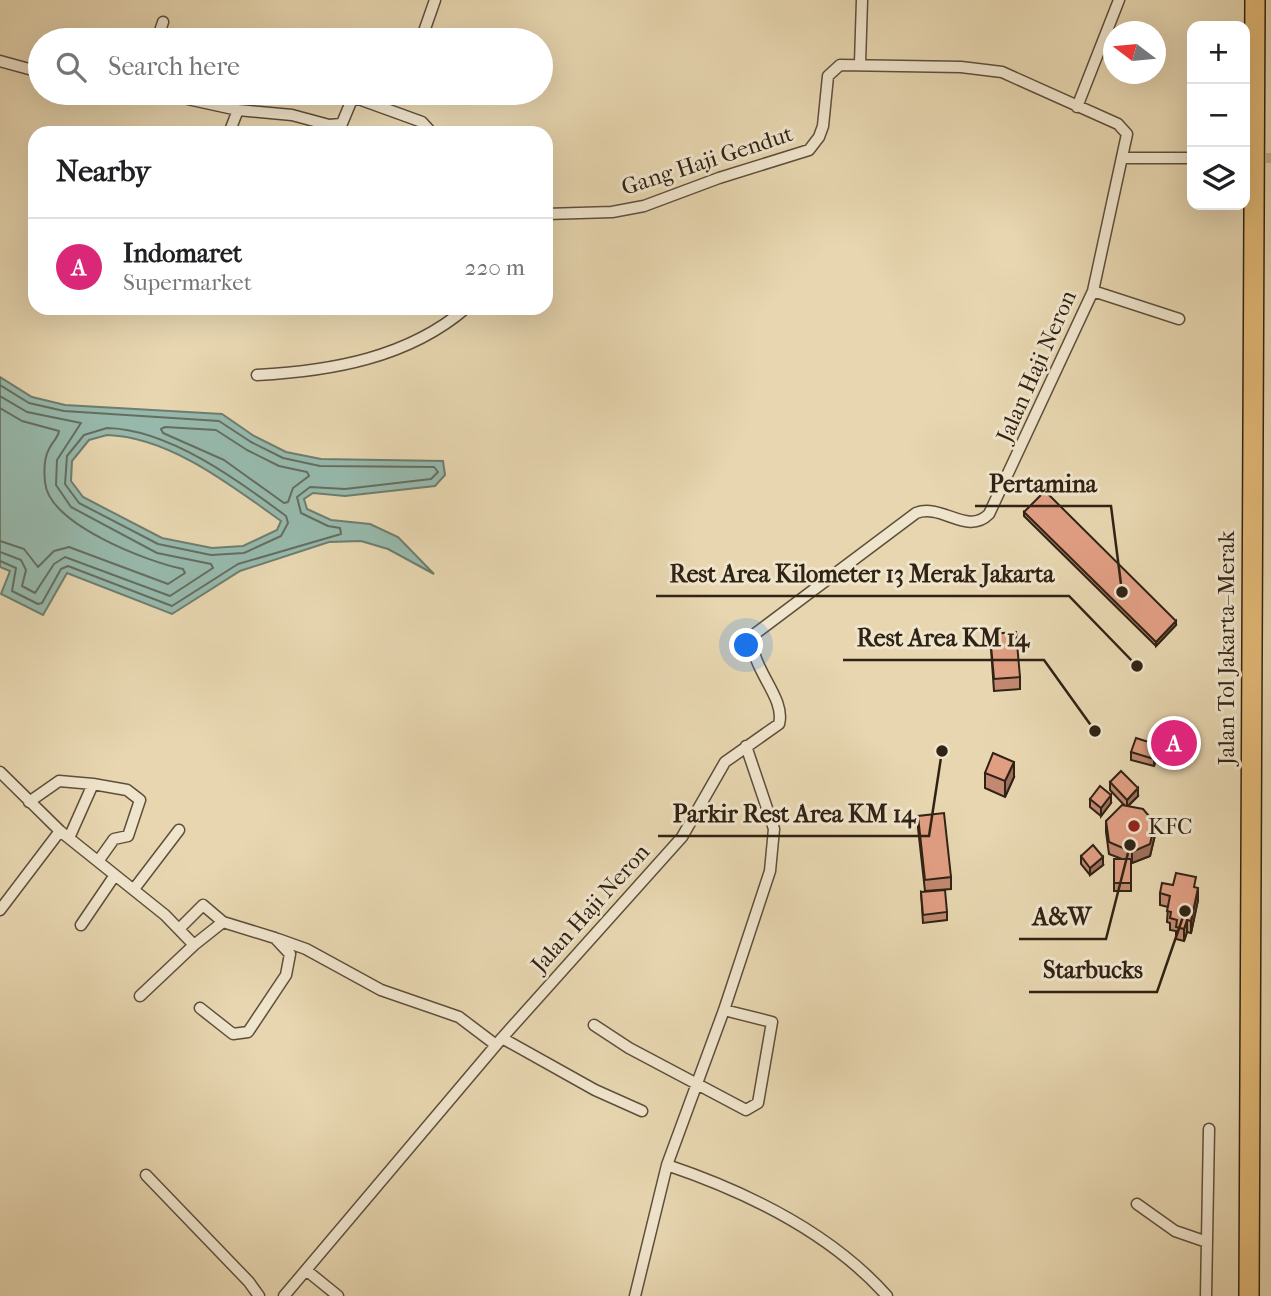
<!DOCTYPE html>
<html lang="en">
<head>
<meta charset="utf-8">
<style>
  :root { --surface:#fff; --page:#f6f6f6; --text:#202124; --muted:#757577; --line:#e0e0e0; --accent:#db2777 }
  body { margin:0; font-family:"IM FELL French Canon",serif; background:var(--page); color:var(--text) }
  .controls { position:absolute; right:21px; top:21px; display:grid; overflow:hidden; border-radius:14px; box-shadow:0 7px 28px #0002 }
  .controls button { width:63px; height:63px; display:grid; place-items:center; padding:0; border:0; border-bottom:2px solid var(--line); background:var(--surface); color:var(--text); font:35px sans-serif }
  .compass { position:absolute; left:1103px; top:21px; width:63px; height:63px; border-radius:50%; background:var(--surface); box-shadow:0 7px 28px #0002; rotate:286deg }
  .you { position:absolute; left:747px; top:646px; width:24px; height:24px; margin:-18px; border:5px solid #fff; border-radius:50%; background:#1a73e8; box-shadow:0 0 0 10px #1a73e833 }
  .badge { display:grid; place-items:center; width:46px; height:46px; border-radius:50%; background:var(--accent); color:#fff; font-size:23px; font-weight:700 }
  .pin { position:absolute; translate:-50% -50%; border:4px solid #fff; box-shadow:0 2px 7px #0006 }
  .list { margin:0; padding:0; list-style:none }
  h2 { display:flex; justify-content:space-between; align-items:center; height:91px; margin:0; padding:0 28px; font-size:30px }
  h2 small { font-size:23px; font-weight:400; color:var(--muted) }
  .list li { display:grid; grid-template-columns:46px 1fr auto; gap:21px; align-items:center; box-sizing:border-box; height:98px; padding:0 28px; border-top:2px solid var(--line) }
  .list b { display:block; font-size:26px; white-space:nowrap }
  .list p { margin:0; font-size:23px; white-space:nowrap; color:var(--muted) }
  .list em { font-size:23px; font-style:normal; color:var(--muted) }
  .icon { flex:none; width:38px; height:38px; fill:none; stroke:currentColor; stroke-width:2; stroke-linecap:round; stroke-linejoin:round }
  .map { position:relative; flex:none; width:1271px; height:1296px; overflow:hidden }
  .search { position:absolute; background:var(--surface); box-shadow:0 7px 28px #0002; left:28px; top:28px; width:525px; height:77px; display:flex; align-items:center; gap:18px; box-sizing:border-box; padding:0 24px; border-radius:38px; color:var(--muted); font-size:26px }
  .panel { position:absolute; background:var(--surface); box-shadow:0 7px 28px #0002; left:28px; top:126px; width:525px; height:189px; border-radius:21px }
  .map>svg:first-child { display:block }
</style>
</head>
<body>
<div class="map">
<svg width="1271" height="1296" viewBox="0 0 1271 1296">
  <rect width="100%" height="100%" fill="#e7d6b0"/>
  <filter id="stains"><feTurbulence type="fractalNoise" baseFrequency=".00286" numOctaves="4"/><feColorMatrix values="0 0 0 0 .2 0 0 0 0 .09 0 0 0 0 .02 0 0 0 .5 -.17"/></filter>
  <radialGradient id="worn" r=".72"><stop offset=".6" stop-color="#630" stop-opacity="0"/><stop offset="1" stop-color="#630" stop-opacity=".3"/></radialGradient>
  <!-- water -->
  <path fill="#97b9ac" stroke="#6e7d6f" stroke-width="2" fill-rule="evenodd" d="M0,377L32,397L65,405L222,414L254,436L286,452L321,459L443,461L445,475L435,486L345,496L313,493L304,499L307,509L331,520L370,524L398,537L434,574L388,549L361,541L329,542L240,571L172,614L67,573L43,615L1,594L10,571L0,567ZM107,435C170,437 232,486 281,521L277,530L243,546L212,548L162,538L83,497L71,481L72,461L89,440Z"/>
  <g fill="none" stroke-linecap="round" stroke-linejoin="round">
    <!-- shore -->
    <path stroke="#646e60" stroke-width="2" d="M0,385L29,403L64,411L219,421L251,442L283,458L320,466L434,467L438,472L431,479L345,489L310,487L297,497L301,513L328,526L340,528L341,534L238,564L172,606L68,566L61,569L42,603L38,604L12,591L16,568L0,561
      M0,396L27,412L81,423L57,460L56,485L71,507L157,553L211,564L213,568L170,596L65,557L54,564L35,593L22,586L26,570L21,560L0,552
      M0,408L22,421L59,431C58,438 52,442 49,449C44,458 44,472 45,482C48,524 148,562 183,569L185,573L168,584L69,547L54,551L38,567L24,549L0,541
      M165,427L216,430L247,450L279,466L307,472L309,476L293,488L288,502L284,503L224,460L163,433L161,429Z
      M107,428C168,429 238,480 286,516L288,523L281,536L244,553L211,555L158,544L79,503L65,484L67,456L84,435Z"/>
    <!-- minor-tunnel -->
    <path stroke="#c2b291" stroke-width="10" stroke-dasharray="10 5" stroke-linecap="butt" d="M1251,158H1271"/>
    <defs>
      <path id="minor" d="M157,40L163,22
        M421,40L435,0
        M0,61L40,72
        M860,63L862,0
        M160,93L238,110L292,115L329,125L341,124
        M353,97L422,122L432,133
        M1077,107L1119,0
        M229,133L238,110
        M338,133L353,97
        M1124,158H1192
        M1093,291L1179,319
        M257,375C331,371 408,358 466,308
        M0,772L60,831L165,915L194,945L223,922L275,938L290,954L286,975L248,1032L233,1034L200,1008
        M29,802L59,781L93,784
        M69,838L93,784L127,790L140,800L128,836L114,839L99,860
        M134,889L179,830
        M0,910L60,831
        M81,925L115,875
        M179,929L203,905L223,922
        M278,939L306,949L381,990L459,1017L496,1045
        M140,996L194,945
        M594,1025L629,1048L746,1110L758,1103L772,1022L724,1010
        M502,1038L595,1090L642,1111
        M667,1165C747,1192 830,1232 887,1296
        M146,1175L249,1282L259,1296
        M1137,1204L1175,1231L1207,1242
        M306,1270L338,1296
        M284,1296L502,1038L682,837L725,762L779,724C787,695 742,661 756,633L916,513C942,503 967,536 989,514L1093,291L1127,134L1118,124L1002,72L961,67L840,65L828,76L823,126L819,137L809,150L719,178L644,206L612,212L546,214
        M635,1296L667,1165L724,1010L770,871L774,829L746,746
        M1206,1296L1209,1129"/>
      <path id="motorway" d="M1249,1296L1255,0"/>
    </defs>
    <!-- minor casing -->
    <use href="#minor" stroke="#5e4f3b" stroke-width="13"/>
    <!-- motorway casing -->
    <use href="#motorway" stroke="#302214" stroke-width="22"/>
    <!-- minor -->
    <use href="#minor" stroke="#efe4cc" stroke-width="10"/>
    <!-- motorway -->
    <use href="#motorway" stroke="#e4bb78" stroke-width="19"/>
  </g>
  <!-- wall -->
  <path fill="#c28871" stroke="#302214" stroke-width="2" d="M1024,512L1176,625L1156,646L1024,516Z
    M990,634L1020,677V689L994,691Z
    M1182,733L1181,746L1158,743V736Z
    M1131,752H1158L1154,766L1131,760Z
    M985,773L1014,777L1005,797L985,788Z
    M1110,782L1138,796L1128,806L1155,835L1150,856L1132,863H1131V891H1114V859H1122L1109,854L1106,832V821L1125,806L1110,790Z
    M1090,799L1111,803L1101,816L1090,807Z
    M918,816L951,877V889L925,891L918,828Z
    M1081,856L1103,865L1090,875L1081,864Z
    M1196,888L1198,900L1191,933L1187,932L1184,941L1176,939V931L1170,930V923L1167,922L1168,907L1160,905V893Z
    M921,892L947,912V920L923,923Z"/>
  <!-- shaded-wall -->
  <path fill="#9e6f5c" stroke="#302214" stroke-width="2" d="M1176,621V625L1156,646V642Z
    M1158,745V752L1154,766V759Z
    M1014,762V777L1005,797V781Z
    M1138,788V796L1127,807V800Z
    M1111,795V803L1101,816V808Z
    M1155,823V835L1150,856L1132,863V852Z
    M1103,857V865L1090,875V868Z
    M1198,888V900L1191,933V921Z
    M1187,920V932L1184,941V929Z"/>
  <!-- building -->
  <path fill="#e19e83" stroke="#302214" stroke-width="2" d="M1045,491L1176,621L1156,642L1024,512Z
    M1016,632L1020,677L994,679L990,634Z
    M1160,722L1182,725L1181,739L1158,736Z
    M1136,738L1158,745L1154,759L1131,752Z
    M993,753L1014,762L1005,781L985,773Z
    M1121,771L1138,788L1127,800L1110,782Z
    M1100,786L1111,795L1101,808L1090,799Z
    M1122,805L1143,809L1155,823L1150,844L1132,852L1109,842L1106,821Z
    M944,813L951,877L925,880L918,816Z
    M1093,845L1103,857L1090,868L1081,856Z
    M1114,859H1131V883H1114Z
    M1176,873L1196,877L1194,887L1198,888L1191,921L1187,920L1184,929L1176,927L1177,920L1170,918L1171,912L1167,911L1170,896L1160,893L1162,883L1173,885Z
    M945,890L947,912L923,915L921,892Z"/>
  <!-- markers -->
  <circle fill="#8f2418" stroke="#efe4cc" stroke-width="2.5" cx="1134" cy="826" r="7"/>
  <g text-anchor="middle" stroke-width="6" stroke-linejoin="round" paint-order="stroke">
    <!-- street labels -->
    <g font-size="23" fill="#302214" stroke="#efe4cc">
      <text transform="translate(707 160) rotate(-18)" y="8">Gang Haji Gendut</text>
      <text transform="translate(1036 366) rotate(-66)" y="8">Jalan Haji Neron</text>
      <text transform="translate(1226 648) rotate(-90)" y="8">Jalan Tol Jakarta–Merak</text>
      <text transform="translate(590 908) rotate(-48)" y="8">Jalan Haji Neron</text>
    </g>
    <!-- poi labels -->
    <g font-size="23" fill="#302214" stroke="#efe4cc" text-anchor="start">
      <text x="1148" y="834">KFC</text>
    </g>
  </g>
  <!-- callouts -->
  <path fill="none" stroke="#302214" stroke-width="2.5" d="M1122 592L1111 506H975M1137 666L1069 596H656M1095 731L1044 660H843M942 751L929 836H658M1130 845L1106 939H1019M1185 911L1157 992H1029"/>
  <g fill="#302214" stroke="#efe4cc" stroke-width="2.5">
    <circle cx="1122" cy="592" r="7"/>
    <circle cx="1137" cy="666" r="7"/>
    <circle cx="1095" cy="731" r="7"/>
    <circle cx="942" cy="751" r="7"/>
    <circle cx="1130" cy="845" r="7"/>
    <circle cx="1185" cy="911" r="7"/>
  </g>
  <g font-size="24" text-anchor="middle" font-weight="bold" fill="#302214" stroke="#efe4cc" stroke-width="6" stroke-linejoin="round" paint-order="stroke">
    <text x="1043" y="492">Pertamina</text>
    <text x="862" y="582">Rest Area Kilometer 13 Merak Jakarta</text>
    <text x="943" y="646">Rest Area KM 14</text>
    <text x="794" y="822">Parkir Rest Area KM 14</text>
    <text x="1062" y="925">A&amp;W</text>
    <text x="1093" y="978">Starbucks</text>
  </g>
  <rect width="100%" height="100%" filter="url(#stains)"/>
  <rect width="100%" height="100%" fill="url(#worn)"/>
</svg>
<div class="controls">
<button>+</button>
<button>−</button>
<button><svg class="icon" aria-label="layers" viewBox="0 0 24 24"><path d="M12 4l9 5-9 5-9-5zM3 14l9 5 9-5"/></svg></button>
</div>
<svg class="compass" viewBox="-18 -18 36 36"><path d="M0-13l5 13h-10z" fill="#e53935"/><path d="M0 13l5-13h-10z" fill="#757577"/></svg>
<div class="you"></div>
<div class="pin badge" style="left:1174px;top:743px">A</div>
<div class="search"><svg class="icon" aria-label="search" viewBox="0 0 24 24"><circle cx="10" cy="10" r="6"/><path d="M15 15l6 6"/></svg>Search here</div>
<section class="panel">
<h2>Nearby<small></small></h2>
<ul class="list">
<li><span class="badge">A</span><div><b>Indomaret</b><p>Supermarket</p></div><em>220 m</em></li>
</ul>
</section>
</div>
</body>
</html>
